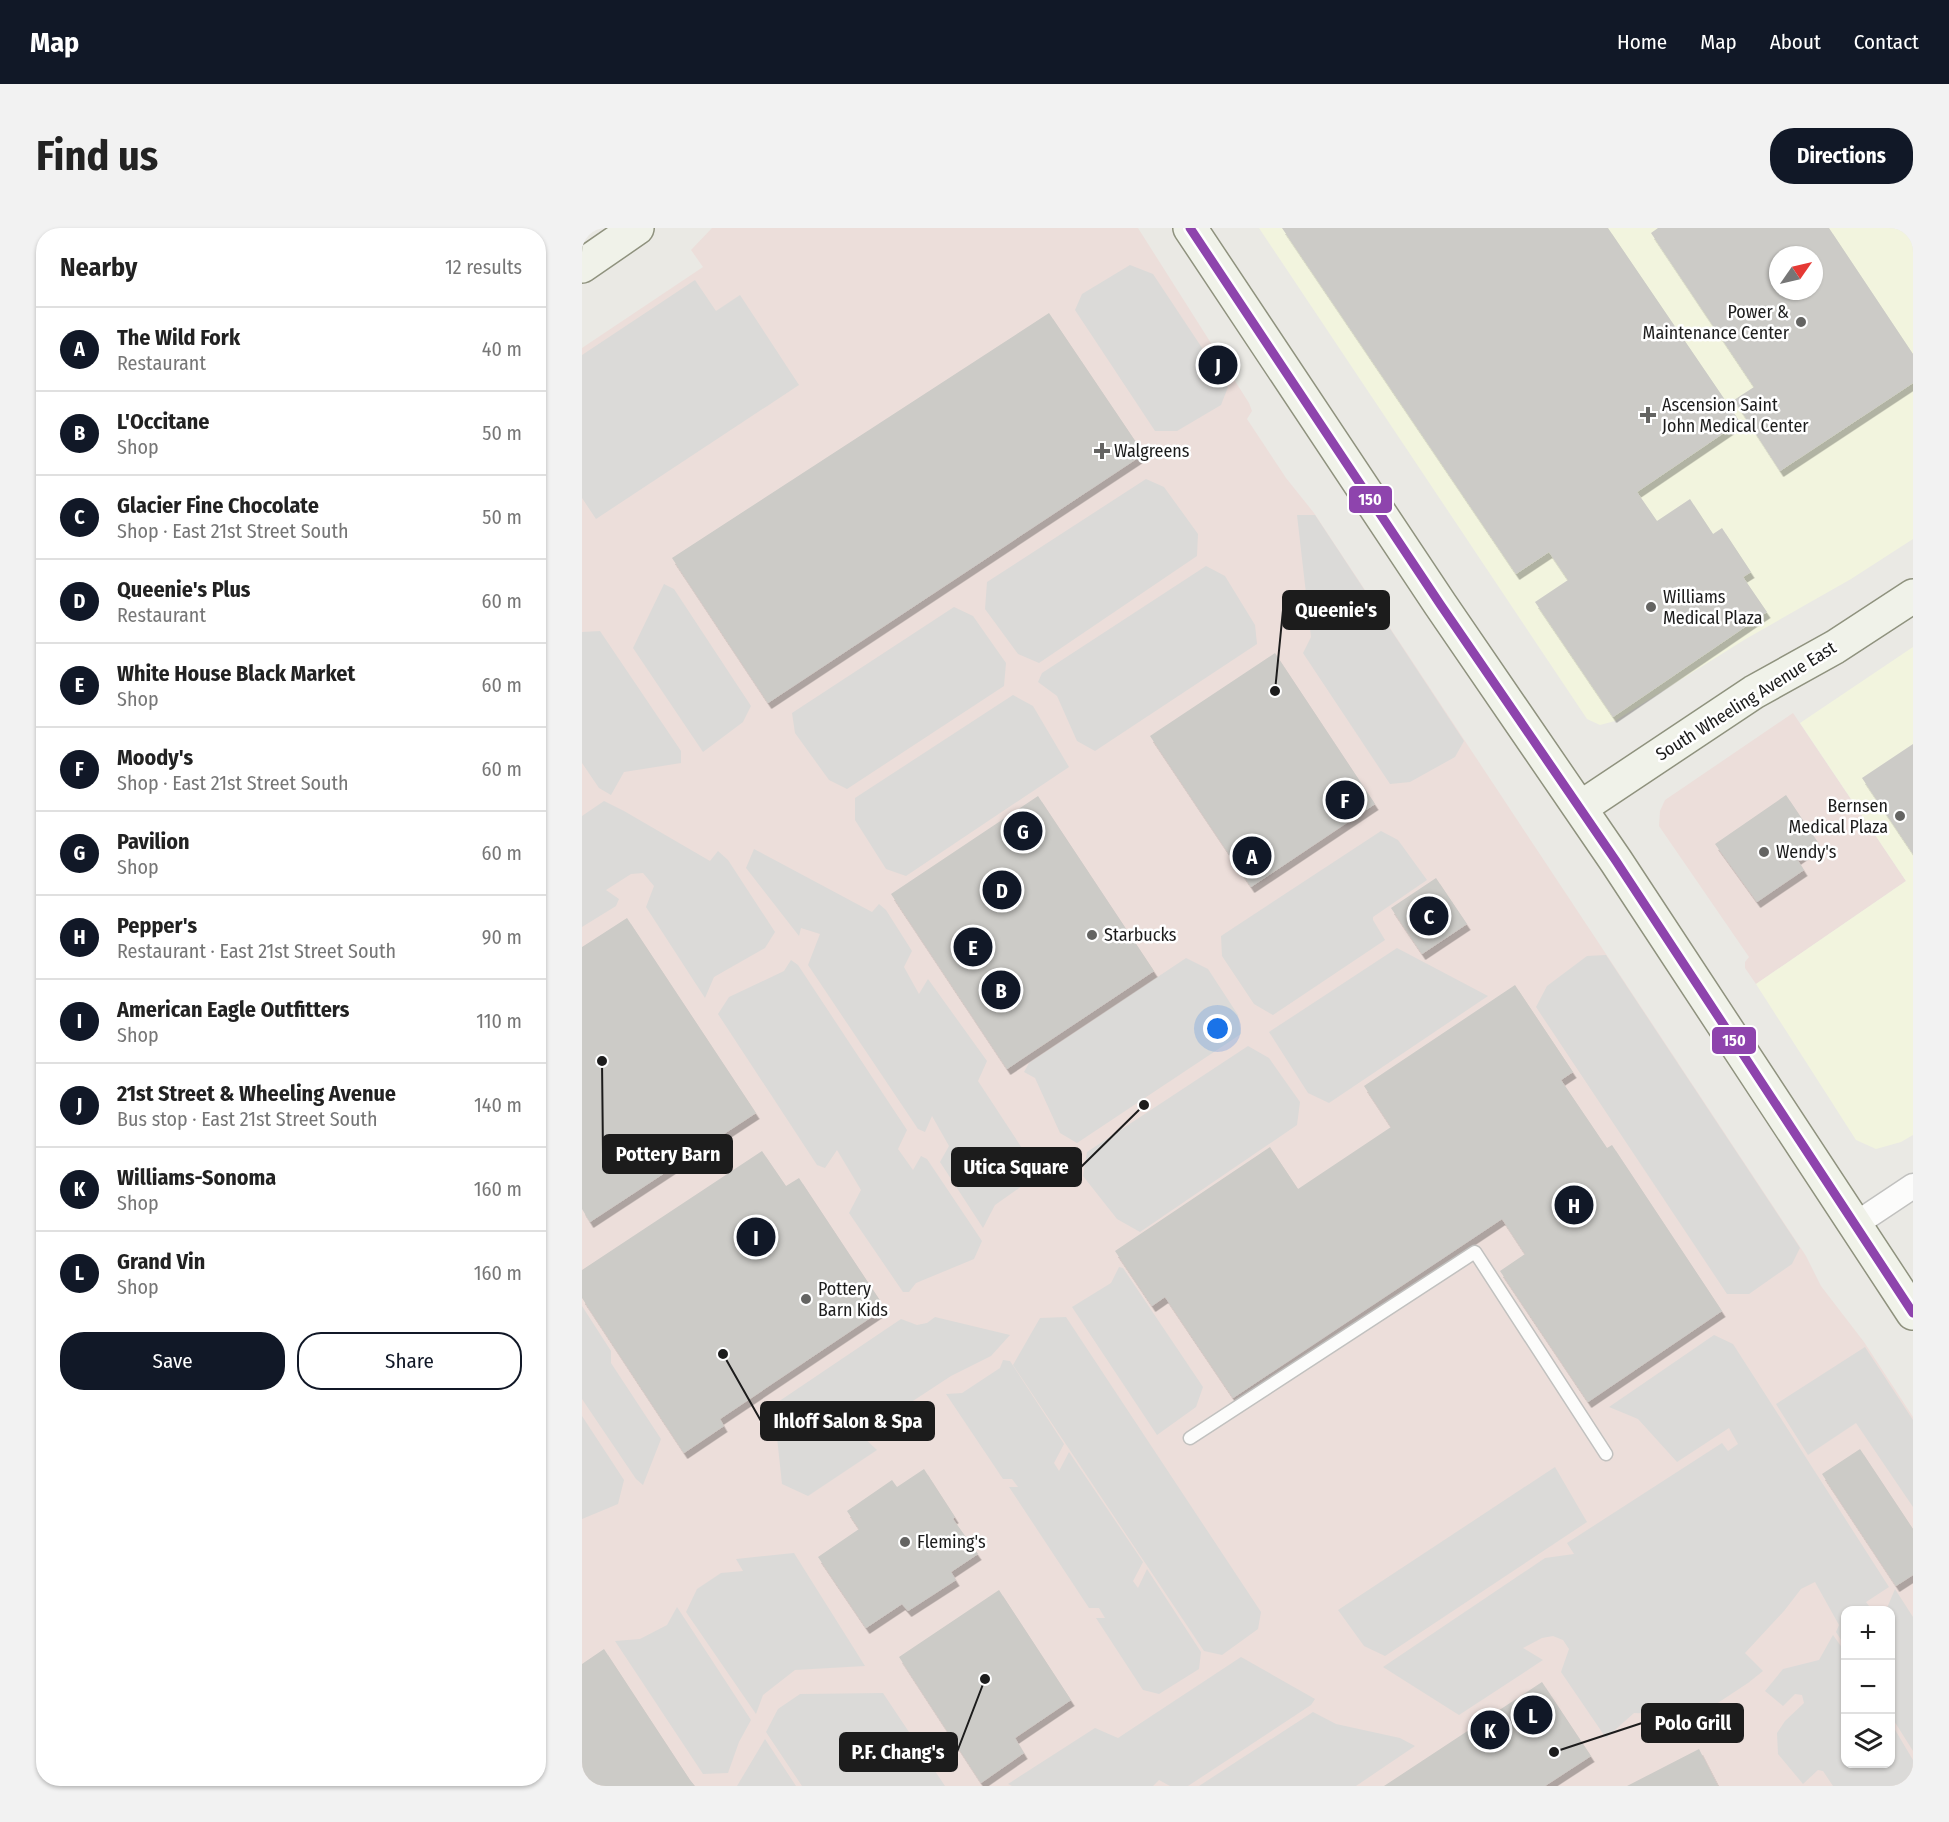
<!DOCTYPE html>
<html lang="en">
<head>
<meta charset="utf-8">
<style>
  :root { --surface:#fff; --page:#f2f2f2; --text:#222; --muted:#767676; --line:#e0e0e0; --accent:#111827 }
  body { margin:0; font-family:"Fira Sans Condensed",sans-serif; background:var(--page); color:var(--text) }
  .controls { position:absolute; right:18px; bottom:18px; display:grid; overflow:hidden; border-radius:12px; box-shadow:0 2px 4px #0004 }
  .controls button { width:54px; height:54px; display:grid; place-items:center; padding:0; border:0; border-bottom:2px solid var(--line); background:var(--surface); color:var(--text); font:30px sans-serif }
  .compass { position:absolute; left:1187px; top:18px; width:54px; height:54px; border-radius:50%; background:var(--surface); box-shadow:0 2px 4px #0004; rotate:56deg }
  .you { position:absolute; left:636px; top:801px; width:21px; height:21px; margin:-15px; border:4px solid #fff; border-radius:50%; background:#1a73e8; box-shadow:0 0 0 9px #1a73e833 }
  .badge { display:grid; place-items:center; width:39px; height:39px; border-radius:50%; background:var(--accent); color:#fff; font-size:20px; font-weight:700 }
  .pin { position:absolute; translate:-50% -50%; border:3px solid #fff; box-shadow:0 2px 6px #0006 }
  .list { margin:0; padding:0; list-style:none }
  h2 { display:flex; justify-content:space-between; align-items:center; height:78px; margin:0; padding:0 24px; font-size:26px }
  h2 small { font-size:20px; font-weight:400; color:var(--muted) }
  .list li { display:grid; grid-template-columns:39px 1fr auto; gap:18px; align-items:center; box-sizing:border-box; height:84px; padding:0 24px; border-top:2px solid var(--line) }
  .list b { display:block; font-size:22px; white-space:nowrap }
  .list p { margin:0; font-size:20px; white-space:nowrap; color:var(--muted) }
  .list em { font-size:20px; font-style:normal; color:var(--muted) }
  .actions { display:flex; gap:12px; padding:18px 24px }
  .actions a { flex:1; padding:14px 0; border:2px solid var(--accent); border-radius:24px; text-align:center; font-size:21px; color:var(--accent) }
  .actions .main { background:var(--accent); color:#fff }
  .icon { flex:none; width:33px; height:33px; fill:none; stroke:currentColor; stroke-width:2; stroke-linecap:round; stroke-linejoin:round }
  .map { position:relative; flex:none; width:1331px; height:1558px; overflow:hidden; border-radius:24px }
  header { display:flex; align-items:center; gap:36px; box-sizing:border-box; height:84px; padding:0 30px; background:var(--accent); color:#fff }
  header strong { font-size:28px }
  nav { display:flex; gap:33px; margin-inline-start:auto; font-size:21px }
  .intro { display:flex; align-items:center; justify-content:space-between; box-sizing:border-box; height:144px; padding:0 36px }
  h1 { margin:0; font-size:42px }
  .button { padding:15px 27px; border-radius:24px; background:var(--accent); color:#fff; font-size:21px; font-weight:700 }
  main { display:flex; gap:36px; padding:0 36px }
  aside { flex:1; background:var(--surface); border-radius:24px; box-shadow:0 2px 4px #0004 }
  .map>svg:first-child { display:block }
</style>
</head>
<body>
<header>
<strong>Map</strong>
<nav><a>Home</a><a>Map</a><a>About</a><a>Contact</a></nav>
</header>
<div class="intro"><h1>Find us</h1><a class="button">Directions</a></div>
<main>
<aside>
<h2>Nearby<small>12 results</small></h2>
<ul class="list">
<li><span class="badge">A</span><div><b>The Wild Fork</b><p>Restaurant</p></div><em>40 m</em></li>
<li><span class="badge">B</span><div><b>L'Occitane</b><p>Shop</p></div><em>50 m</em></li>
<li><span class="badge">C</span><div><b>Glacier Fine Chocolate</b><p>Shop · East 21st Street South</p></div><em>50 m</em></li>
<li><span class="badge">D</span><div><b>Queenie's Plus</b><p>Restaurant</p></div><em>60 m</em></li>
<li><span class="badge">E</span><div><b>White House Black Market</b><p>Shop</p></div><em>60 m</em></li>
<li><span class="badge">F</span><div><b>Moody's</b><p>Shop · East 21st Street South</p></div><em>60 m</em></li>
<li><span class="badge">G</span><div><b>Pavilion</b><p>Shop</p></div><em>60 m</em></li>
<li><span class="badge">H</span><div><b>Pepper's</b><p>Restaurant · East 21st Street South</p></div><em>90 m</em></li>
<li><span class="badge">I</span><div><b>American Eagle Outfitters</b><p>Shop</p></div><em>110 m</em></li>
<li><span class="badge">J</span><div><b>21st Street &amp; Wheeling Avenue</b><p>Bus stop · East 21st Street South</p></div><em>140 m</em></li>
<li><span class="badge">K</span><div><b>Williams-Sonoma</b><p>Shop</p></div><em>160 m</em></li>
<li><span class="badge">L</span><div><b>Grand Vin</b><p>Shop</p></div><em>160 m</em></li>
</ul>
<div class="actions"><a class="main">Save</a><a>Share</a></div>
</aside>
<div class="map">
<svg width="1331" height="1558" viewBox="0 0 1331 1558">
  <defs>
    <filter id="shadow"><feDropShadow dx="3.5" dy="6" stdDeviation="0" flood-color="#0004"/></filter>
  </defs>
  <rect width="100%" height="100%" fill="#eae9e4"/>
  <!-- commercial -->
  <path fill="#ecdeda" fill-rule="evenodd" d="M130,0H556L667,175L670,183L665,191L704,250L732,285L1224,1028L1239,1058L1282,1114L1331,1189V1558H4L0,1553V120L121,39L109,22ZM1264,1382H1308V1536H1264Z
    M1211,485L1324,653L1174,756L1163,740V734L1167,729L1077,598L1078,583L1083,572Z"/>
  <!-- education -->
  <path fill="#f2f4de" fill-rule="evenodd" d="M677,0H1331V311L1269,351L1162,412L1033,493L1018,497L1005,491ZM1196,27H1232V63H1196Z
    M1331,419V907L1319,914L1294,921L1274,912L1174,756L1324,653L1218,495Z"/>
  <!-- parking -->
  <path fill="#dbdad8" d="M548,37L571,46L646,159L639,177L595,203H573L493,82L500,66Z
    M113,52L134,83L158,67L217,157L14,291L0,270V127Z
    M564,251L582,259L616,306L615,328L457,435L436,426L403,381L405,354Z
    M715,287H733L882,513L873,529L828,554L808,556L721,425L729,409Z
    M624,338L643,348L673,397L675,416L513,523L495,513L475,468L456,454L460,445Z
    M82,356L92,361L169,478L161,494L121,524L51,420Z
    M372,379L391,388L424,435L422,458L265,561L247,552L213,505L210,485Z
    M18,403L99,523V535L42,544L29,567L17,560L0,535V404Z
    M431,467L451,478L487,539L324,648L304,641L273,592V570Z
    M22,573L42,583L128,633L136,623L146,632L193,704L183,720L132,749L123,770L64,679L72,658L61,645L49,646L24,662L37,671L34,678L0,699V588Z
    M799,603L816,612L845,652L791,689V692L803,712L691,787L672,776L640,728L639,708Z
    M172,621L290,684L297,676L304,682L330,723L322,739L337,766L346,751L405,833L396,853L457,946L413,977L401,1000L358,934L367,918L350,888L343,904L336,901L226,737L238,706L219,700L217,708L164,640Z
    M815,720L906,768L747,875L726,865L687,804Z
    M1024,727L1218,1020L1210,1036L1167,1066H1145L954,779L965,758L1005,728Z
    M604,730L626,741L656,787L659,806L495,915L478,905L453,850L442,844L447,835Z
    M209,732L216,737L325,902L316,921L331,942L339,928L345,931L400,1013L392,1031L334,1055L327,1064H321L267,985L279,962L255,922L243,940L235,937L136,786L147,769L202,743Z
    M666,818L687,830L718,874L715,897L558,1004L535,991L501,948L505,924Z
    M537,1039L541,1040L621,1159L614,1179L575,1207L490,1079L529,1055Z
    M0,1078L29,1123V1135L79,1211L61,1257L54,1251L0,1171Z
    M353,1089L428,1107L409,1128L369,1148L279,1207L295,1222L226,1268L200,1256L194,1200L175,1188L319,1091L335,1097L345,1095Z
    M484,1089L679,1384L676,1401L640,1427L622,1423L431,1137L458,1090Z
    M1132,1107L1151,1116L1307,1359L1284,1374L1290,1382H1264L1263,1418L1254,1404L1257,1397L1233,1354L1219,1361L1202,1383L1163,1425L1181,1443L1166,1455L1119,1486L1095,1498L1078,1486L1052,1485L1024,1510L979,1444L987,1421L981,1412L971,1408L960,1410L941,1420L961,1432L877,1487L801,1439L963,1330L992,1326L985,1315L1140,1215L1146,1223L1156,1216L1147,1200L1095,1234L1056,1191L1027,1179Z
    M1283,1119L1331,1192V1279L1274,1195L1226,1227L1194,1176Z
    M421,1132L428,1133L482,1216L472,1235L477,1243L487,1224L561,1334L551,1353L556,1360L565,1341L619,1424L617,1441L577,1466L561,1462L514,1390H523L517,1380H507L427,1259H436L430,1251H421L364,1166L380,1165L418,1140Z
    M0,1188L42,1252L36,1276L0,1291Z
    M973,1239L1005,1294L803,1428L782,1418L756,1382Z
    M212,1325L283,1438L213,1442L181,1467L174,1486L104,1384L115,1361L139,1345L161,1343L154,1331Z
    M1313,1361L1331,1389V1523L1309,1488L1308,1382H1298L1305,1380Z
    M95,1379L169,1492L157,1514L146,1545L121,1546L33,1413L58,1411L85,1397Z
    M1251,1407L1263,1424L1264,1536H1308L1309,1495L1331,1532V1558H1251L1241,1543L1236,1542L1221,1556L1196,1526L1195,1505L1203,1493L1222,1475L1220,1467L1213,1466L1201,1478L1183,1463L1201,1441L1237,1432Z
    M659,1429L733,1471L729,1477L606,1558H588L577,1552L571,1558H430L426,1556L513,1500L536,1510Z
    M301,1465L363,1558H220L184,1504L196,1481L218,1466Z
    M731,1484L754,1496L818,1510L833,1518L774,1558H617Z
    M183,1511L214,1558H155Z"/>
  <!-- building -->
  <path fill="#cccbc7" fill-rule="evenodd" filter="url(#shadow)" d="M700,0H1026L1158,194L1055,264L1075,293L1108,271L1131,306L1140,300L1169,344L1161,349L1185,384L1031,489L953,374L986,352L967,324L934,346Z
    M1076,0H1247L1331,126V155L1198,243L1152,172L1172,159L1069,5ZM1196,27H1232V63H1196Z
    M467,85L562,226L186,475L90,330Z
    M693,425L793,576L669,659L568,508Z
    M1331,516V626L1280,550Z
    M1204,567L1237,616L1215,631L1222,642L1175,674L1133,616Z
    M456,568L572,743L425,841L309,666Z
    M854,650L885,696L840,726L809,680Z
    M45,690L174,885L8,994L0,981V719Z
    M933,757L991,844L979,852L1025,920L1030,917L1140,1083L1006,1174L918,1043L943,1026L920,991L651,1170L583,1069L570,1078L533,1023L688,919L716,961L809,899L782,858Z
    M180,923L204,958L217,950L303,1080L138,1191L142,1198L102,1225L0,1070V1042Z
    M1278,1221L1331,1301V1347L1314,1358L1240,1246Z
    M342,1241L373,1289L371,1291L396,1326L369,1344L374,1352L326,1383L320,1376L284,1400L236,1329L277,1301L265,1283L310,1252L315,1259Z
    M417,1362L489,1472L433,1510L442,1525L399,1555L317,1429Z
    M22,1421L108,1552L113,1558H6L0,1550V1436Z
    M960,1454L1009,1528L963,1558H802Z
    M1117,1521L1136,1558H1045Z"/>
  <g fill="none" stroke-linecap="round" stroke-linejoin="round">
    <defs>
      <path id="lane" d="M608,1210L893,1024L1024,1226"/>
      <path id="street" d="M1274,996L1331,958"/>
      <path id="secondary" d="M608,0L858,376L1034,633L1331,1085
        M0,38L55,0
        M998,580L1172,464L1253,419L1331,368"/>
    </defs>
    <!-- lane casing -->
    <use href="#lane" stroke="#c1c1bf" stroke-width="15"/>
    <!-- street casing -->
    <use href="#street" stroke="#c1c1bf" stroke-width="27"/>
    <!-- secondary casing -->
    <use href="#secondary" stroke="#8f927e" stroke-width="36"/>
    <!-- lane -->
    <use href="#lane" stroke="#fcfcfb" stroke-width="12"/>
    <!-- street -->
    <use href="#street" stroke="#fcfcfb" stroke-width="24"/>
    <!-- secondary -->
    <use href="#secondary" stroke="#f0f2e9" stroke-width="33"/>
    <defs>
      <path id="bus-1" d="M608,0L858,376L1034,633L1331,1085"/>
    </defs>
    <!-- bus-1 casing -->
    <use href="#bus-1" stroke="#fff" stroke-width="14"/>
    <!-- bus-1 -->
    <use href="#bus-1" stroke="#8e44ad" stroke-width="9"/>
  </g>
  <!-- markers -->
  <g fill="#646462" stroke="#fff" stroke-width="2">
    <circle cx="1219" cy="94" r="6"/>
    <path d="M1063 178h6v6h6v6h-6v6h-6v-6h-6v-6h6z"/>
    <path d="M517 214h6v6h6v6h-6v6h-6v-6h-6v-6h6z"/>
    <circle cx="1069" cy="379" r="6"/>
    <circle cx="1318" cy="588" r="6"/>
    <circle cx="1182" cy="624" r="6"/>
    <circle cx="510" cy="707" r="6"/>
    <circle cx="224" cy="1071" r="6"/>
    <circle cx="323" cy="1314" r="6"/>
  </g>
  <g text-anchor="middle" stroke-width="5" stroke-linejoin="round" paint-order="stroke">
    <!-- poi labels -->
    <g font-size="18" fill="#1c1c1c" stroke="#fff" text-anchor="start">
      <text x="1207" y="90" text-anchor="end">Power &amp;<tspan x="1207" dy="21">Maintenance Center</tspan></text>
      <text x="1080" y="183">Ascension Saint<tspan x="1080" dy="21">John Medical Center</tspan></text>
      <text x="532" y="229">Walgreens</text>
      <text x="1081" y="375">Williams<tspan x="1081" dy="21">Medical Plaza</tspan></text>
      <text x="1306" y="584" text-anchor="end">Bernsen<tspan x="1306" dy="21">Medical Plaza</tspan></text>
      <text x="1194" y="630">Wendy's</text>
      <text x="522" y="713">Starbucks</text>
      <text x="236" y="1067">Pottery<tspan x="236" dy="21">Barn Kids</tspan></text>
      <text x="335" y="1320">Fleming's</text>
    </g>
    <!-- street labels -->
    <g font-size="18" fill="#1c1c1c" stroke="#fff">
      <text transform="translate(1164 473) rotate(-32)" y="6">South Wheeling Avenue East</text>
    </g>
  </g>
  <!-- callouts -->
  <path fill="none" stroke="#1c1c1c" stroke-width="2" d="M693 463L701 382M20 833L21 926M562 877L499 939M141 1126L179 1193M972 1524L1060 1495M403 1451L375 1524"/>
  <g fill="#1c1c1c" stroke="#fff" stroke-width="2">
    <circle cx="693" cy="463" r="6"/>
    <circle cx="20" cy="833" r="6"/>
    <circle cx="562" cy="877" r="6"/>
    <circle cx="141" cy="1126" r="6"/>
    <circle cx="972" cy="1524" r="6"/>
    <circle cx="403" cy="1451" r="6"/>
  </g>
  <g fill="#1c1c1c" stroke="#1c1c1c" stroke-width="2">
    <rect x="701" y="363" width="106" height="38" rx="6"/>
    <rect x="21" y="907" width="129" height="38" rx="6"/>
    <rect x="370" y="920" width="129" height="38" rx="6"/>
    <rect x="179" y="1174" width="173" height="38" rx="6"/>
    <rect x="1060" y="1476" width="101" height="38" rx="6"/>
    <rect x="258" y="1505" width="117" height="38" rx="6"/>
  </g>
  <g font-size="20" text-anchor="middle" font-weight="bold" fill="#fff">
    <text x="754" y="389">Queenie's</text>
    <text x="86" y="933">Pottery Barn</text>
    <text x="434" y="946">Utica Square</text>
    <text x="266" y="1200">Ihloff Salon &amp; Spa</text>
    <text x="1111" y="1502">Polo Grill</text>
    <text x="316" y="1531">P.F. Chang's</text>
  </g>
  <g stroke="#fff" stroke-width="2">
    <rect x="766" y="257" width="45" height="29" rx="6" fill="#8e44ad"/>
    <rect x="1129" y="798" width="46" height="29" rx="6" fill="#8e44ad"/>
  </g>
  <g font-size="16" text-anchor="middle" font-weight="bold" fill="#fff">
    <text x="788" y="277">150</text>
    <text x="1152" y="818">150</text>
  </g>
</svg>
<div class="controls">
<button>+</button>
<button>−</button>
<button><svg class="icon" aria-label="layers" viewBox="0 0 24 24"><path d="M12 4l9 5-9 5-9-5zM3 14l9 5 9-5"/></svg></button>
</div>
<svg class="compass" viewBox="-18 -18 36 36"><path d="M0-13l5 13h-10z" fill="#e53935"/><path d="M0 13l5-13h-10z" fill="#767676"/></svg>
<div class="you"></div>
<div class="pin badge" style="left:670px;top:628px">A</div>
<div class="pin badge" style="left:419px;top:762px">B</div>
<div class="pin badge" style="left:847px;top:688px">C</div>
<div class="pin badge" style="left:420px;top:662px">D</div>
<div class="pin badge" style="left:391px;top:719px">E</div>
<div class="pin badge" style="left:763px;top:572px">F</div>
<div class="pin badge" style="left:441px;top:603px">G</div>
<div class="pin badge" style="left:992px;top:977px">H</div>
<div class="pin badge" style="left:174px;top:1009px">I</div>
<div class="pin badge" style="left:636px;top:137px">J</div>
<div class="pin badge" style="left:908px;top:1502px">K</div>
<div class="pin badge" style="left:951px;top:1487px">L</div>
</div>
</main>
</body>
</html>
